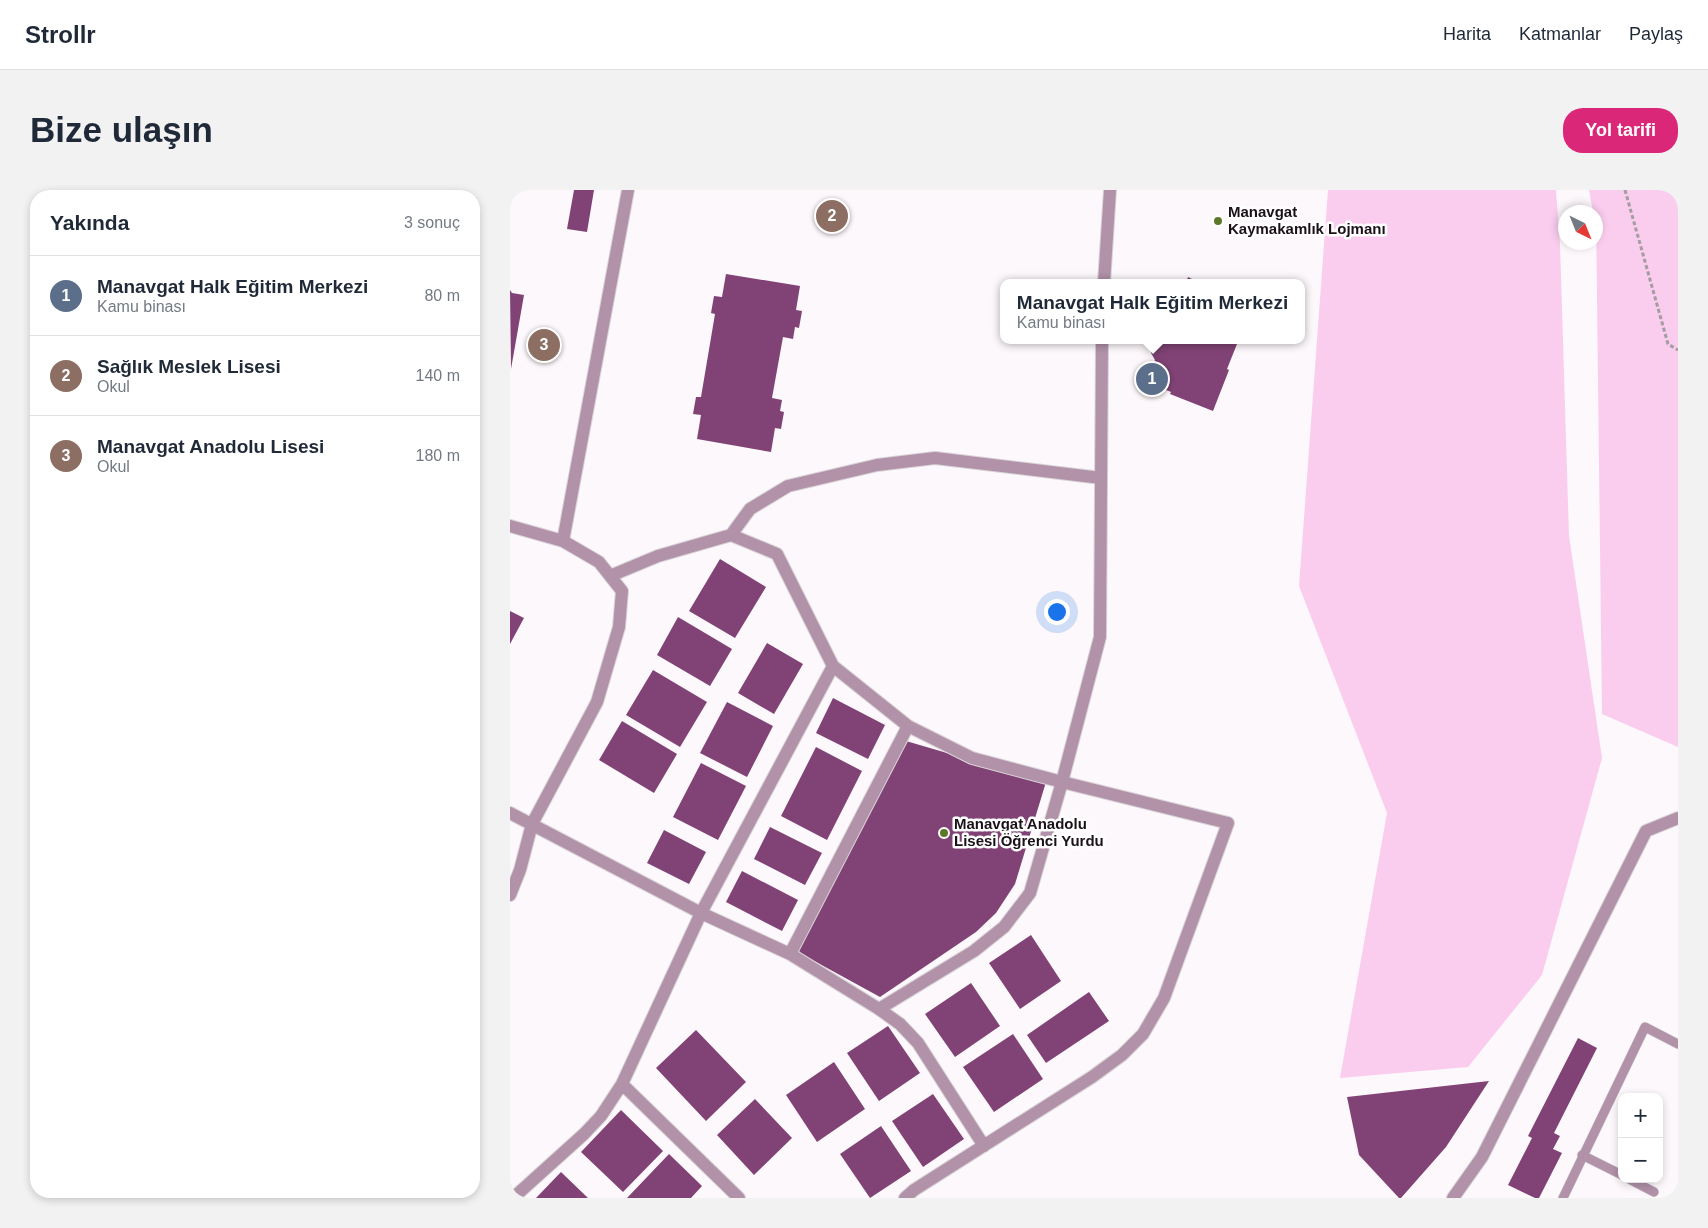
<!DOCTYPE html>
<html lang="tr">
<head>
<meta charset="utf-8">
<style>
  :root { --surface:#fff; --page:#f2f2f3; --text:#1f2937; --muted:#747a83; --line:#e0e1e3; --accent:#db2777 }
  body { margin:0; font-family:Helvetica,sans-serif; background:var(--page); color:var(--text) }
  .controls { position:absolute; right:15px; bottom:15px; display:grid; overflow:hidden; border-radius:10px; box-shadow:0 2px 8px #0003 }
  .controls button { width:45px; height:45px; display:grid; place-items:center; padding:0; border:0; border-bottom:1px solid var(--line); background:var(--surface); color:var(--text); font:25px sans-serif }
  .compass { position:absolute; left:1048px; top:15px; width:45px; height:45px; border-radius:50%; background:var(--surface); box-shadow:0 2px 8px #0003; rotate:137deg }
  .you { position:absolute; left:546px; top:421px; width:18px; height:18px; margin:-12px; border:4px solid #fff; border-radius:50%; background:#1a73e8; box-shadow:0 0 0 8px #1a73e833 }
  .badge { display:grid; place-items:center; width:32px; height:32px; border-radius:50%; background:var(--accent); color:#fff; font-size:16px; font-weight:700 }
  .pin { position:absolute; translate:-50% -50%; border:2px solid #fff; box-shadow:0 1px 5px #0006 }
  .popup { position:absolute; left:490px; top:89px; width:305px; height:65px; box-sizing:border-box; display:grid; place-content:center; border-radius:10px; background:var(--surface); filter:drop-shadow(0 1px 4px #0005); font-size:16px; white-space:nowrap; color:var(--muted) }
  .popup b { font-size:19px; color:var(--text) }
  .popup::after { content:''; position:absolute; left:50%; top:100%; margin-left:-10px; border:10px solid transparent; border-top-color:var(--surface) }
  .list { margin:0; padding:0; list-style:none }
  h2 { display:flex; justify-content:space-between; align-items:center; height:65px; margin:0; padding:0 20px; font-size:21px }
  h2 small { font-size:16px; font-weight:400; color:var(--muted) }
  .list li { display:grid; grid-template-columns:32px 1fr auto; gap:15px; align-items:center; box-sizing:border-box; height:80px; padding:0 20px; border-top:1px solid var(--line) }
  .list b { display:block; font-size:19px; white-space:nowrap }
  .list p { margin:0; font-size:16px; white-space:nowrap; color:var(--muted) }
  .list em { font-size:16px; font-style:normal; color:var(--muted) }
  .map { position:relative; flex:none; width:1168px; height:1008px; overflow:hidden; border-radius:20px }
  header { display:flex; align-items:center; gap:30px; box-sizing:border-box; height:70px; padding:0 25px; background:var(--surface); border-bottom:1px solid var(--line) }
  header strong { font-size:24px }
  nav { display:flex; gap:28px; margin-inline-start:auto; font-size:18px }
  .intro { display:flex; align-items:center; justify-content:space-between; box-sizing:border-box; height:120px; padding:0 30px }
  h1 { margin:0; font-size:35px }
  .button { padding:12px 22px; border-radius:20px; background:var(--accent); color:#fff; font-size:18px; font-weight:700 }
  main { display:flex; gap:30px; padding:0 30px }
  aside { flex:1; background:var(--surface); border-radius:20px; box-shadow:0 2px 8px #0003 }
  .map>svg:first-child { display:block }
</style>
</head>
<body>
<header>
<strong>Strollr</strong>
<nav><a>Harita</a><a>Katmanlar</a><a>Paylaş</a></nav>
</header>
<div class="intro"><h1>Bize ulaşın</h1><a class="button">Yol tarifi</a></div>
<main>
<aside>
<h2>Yakında<small>3 sonuç</small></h2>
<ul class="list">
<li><span class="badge" style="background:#5c6f8a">1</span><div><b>Manavgat Halk Eğitim Merkezi</b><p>Kamu binası</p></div><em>80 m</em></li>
<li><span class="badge" style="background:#8d6e63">2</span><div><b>Sağlık Meslek Lisesi</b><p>Okul</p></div><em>140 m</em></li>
<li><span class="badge" style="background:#8d6e63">3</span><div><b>Manavgat Anadolu Lisesi</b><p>Okul</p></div><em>180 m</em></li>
</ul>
</aside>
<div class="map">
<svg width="1168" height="1008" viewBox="0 0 1168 1008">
  <rect width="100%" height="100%" fill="#fdf8fb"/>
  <!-- green -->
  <path fill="#facdee" d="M818,0H1046L1050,54L1059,346L1092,568L1032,785L958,877L830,888L877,623L789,396Z
    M1079,0H1168V557L1092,524L1086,22H1083Z"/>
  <!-- building -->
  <path fill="#814375" d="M64,0H84L77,42L57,39Z
    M216,84L290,96L286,120L292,121L289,138L285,137L283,149L273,147L262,208L272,210L270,221L274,222L271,239L265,238L261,262L187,249L191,225L183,224L186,207H191L205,124L201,123L204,106L212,107Z
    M678,87L690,93H676Z
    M0,100L2,103L14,105L1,179Z
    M639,150H731L729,154H727L717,179L719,180L703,221L660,204L661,202L637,192L645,170L641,163Z
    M210,369L256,397L225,448L179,421Z
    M0,421L14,428L0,454Z
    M168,427L222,459L200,496L147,465Z
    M257,453L293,474L264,524L228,503Z
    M143,480L197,512L170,557L116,525Z
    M323,508L375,535L358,569L306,543Z
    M217,512L263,536L237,587L190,563Z
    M112,531L167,564L144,603L89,570Z
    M396,551L536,592L505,694L486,723L466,742L370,807L286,761Z
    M306,557L352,581L317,650L271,626Z
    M191,573L236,596L208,650L163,627Z
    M260,637L312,663L295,695L244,669Z
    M154,640L196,662L179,694L137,673Z
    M232,681L288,710L272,741L216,712Z
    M521,745L551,791L510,819L479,773Z
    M461,793L490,836L445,867L415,824Z
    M579,802L599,831L536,873L517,845Z
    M378,836L410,883L369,911L337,863Z
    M186,840L236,892L196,931L146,878Z
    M503,844L533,889L484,922L453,877Z
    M1068,848L1087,858L1044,943L1050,946L1043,959L1052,963L1029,1008H1025L998,995L1022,948L1018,946Z
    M324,872L355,919L307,952L276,905Z
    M979,891L936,957L891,1008H889L849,965L837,907Z
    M423,904L454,949L413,977L382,931Z
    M245,909L282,948L244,985L207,945Z
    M111,920L153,961L113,1002L71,962Z
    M371,936L401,981L360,1008L330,964Z
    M159,964L192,996L181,1008H117Z
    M51,982L78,1008H26Z"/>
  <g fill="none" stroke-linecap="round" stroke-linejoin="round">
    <defs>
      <path id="service" d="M1072,965L1112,985
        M1119,989L1144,1002
        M1053,1008L1135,837L1168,854"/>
      <path id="minor" d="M594,93L600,0
        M0,336L53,351L89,372L112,401L109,437L87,512L22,634L10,680L0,705
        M221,345L240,319L278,296L367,275L425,268L591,288
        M53,351L118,0
        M100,386L148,366L221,345L267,364L323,476L398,536L462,568L552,592L520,703L494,737L464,761L369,819
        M0,623L191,723L280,764L369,819L390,834L408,853L474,956
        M280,764L398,536
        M112,894L229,1008
        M3,1008L74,944L91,926L112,894L191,723L323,476
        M395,1008L404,1000L582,887L612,865L633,844L654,808L718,633L552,592L590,447L592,150
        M943,1008L972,967L1136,641L1168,628"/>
    </defs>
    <!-- service casing -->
    <use href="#service" stroke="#d9d3d7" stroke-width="10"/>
    <!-- minor casing -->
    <use href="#minor" stroke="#d9d3d7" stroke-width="14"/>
    <!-- path -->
    <path stroke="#a39da1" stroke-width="3" stroke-dasharray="4 2.5" stroke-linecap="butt" d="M1115,0L1158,154L1168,160"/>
    <!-- service -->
    <use href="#service" stroke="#b192a9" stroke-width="9"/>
    <!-- minor -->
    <use href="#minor" stroke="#b192a9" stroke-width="12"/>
  </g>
  <!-- markers -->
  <g fill="#5e782a" stroke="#fff" stroke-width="2">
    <circle cx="708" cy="31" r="5"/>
    <circle cx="434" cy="643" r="5"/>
  </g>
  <g text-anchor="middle" stroke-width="5" stroke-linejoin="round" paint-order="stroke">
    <!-- poi labels -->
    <g font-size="15" font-weight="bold" fill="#1a1218" stroke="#fff" text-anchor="start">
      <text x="718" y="27">Manavgat<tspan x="718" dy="17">Kaymakamlık Lojmanı</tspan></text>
      <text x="444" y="639">Manavgat Anadolu<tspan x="444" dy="17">Lisesi Öğrenci Yurdu</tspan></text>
    </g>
  </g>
</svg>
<div class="controls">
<button>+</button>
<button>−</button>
</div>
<svg class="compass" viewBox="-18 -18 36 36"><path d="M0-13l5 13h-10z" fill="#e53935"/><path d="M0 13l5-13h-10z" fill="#747a83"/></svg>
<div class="you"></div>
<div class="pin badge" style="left:642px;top:189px;background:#5c6f8a">1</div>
<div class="popup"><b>Manavgat Halk Eğitim Merkezi</b>Kamu binası</div>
<div class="pin badge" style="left:322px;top:26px;background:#8d6e63">2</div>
<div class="pin badge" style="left:34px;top:155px;background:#8d6e63">3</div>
</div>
</main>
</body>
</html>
